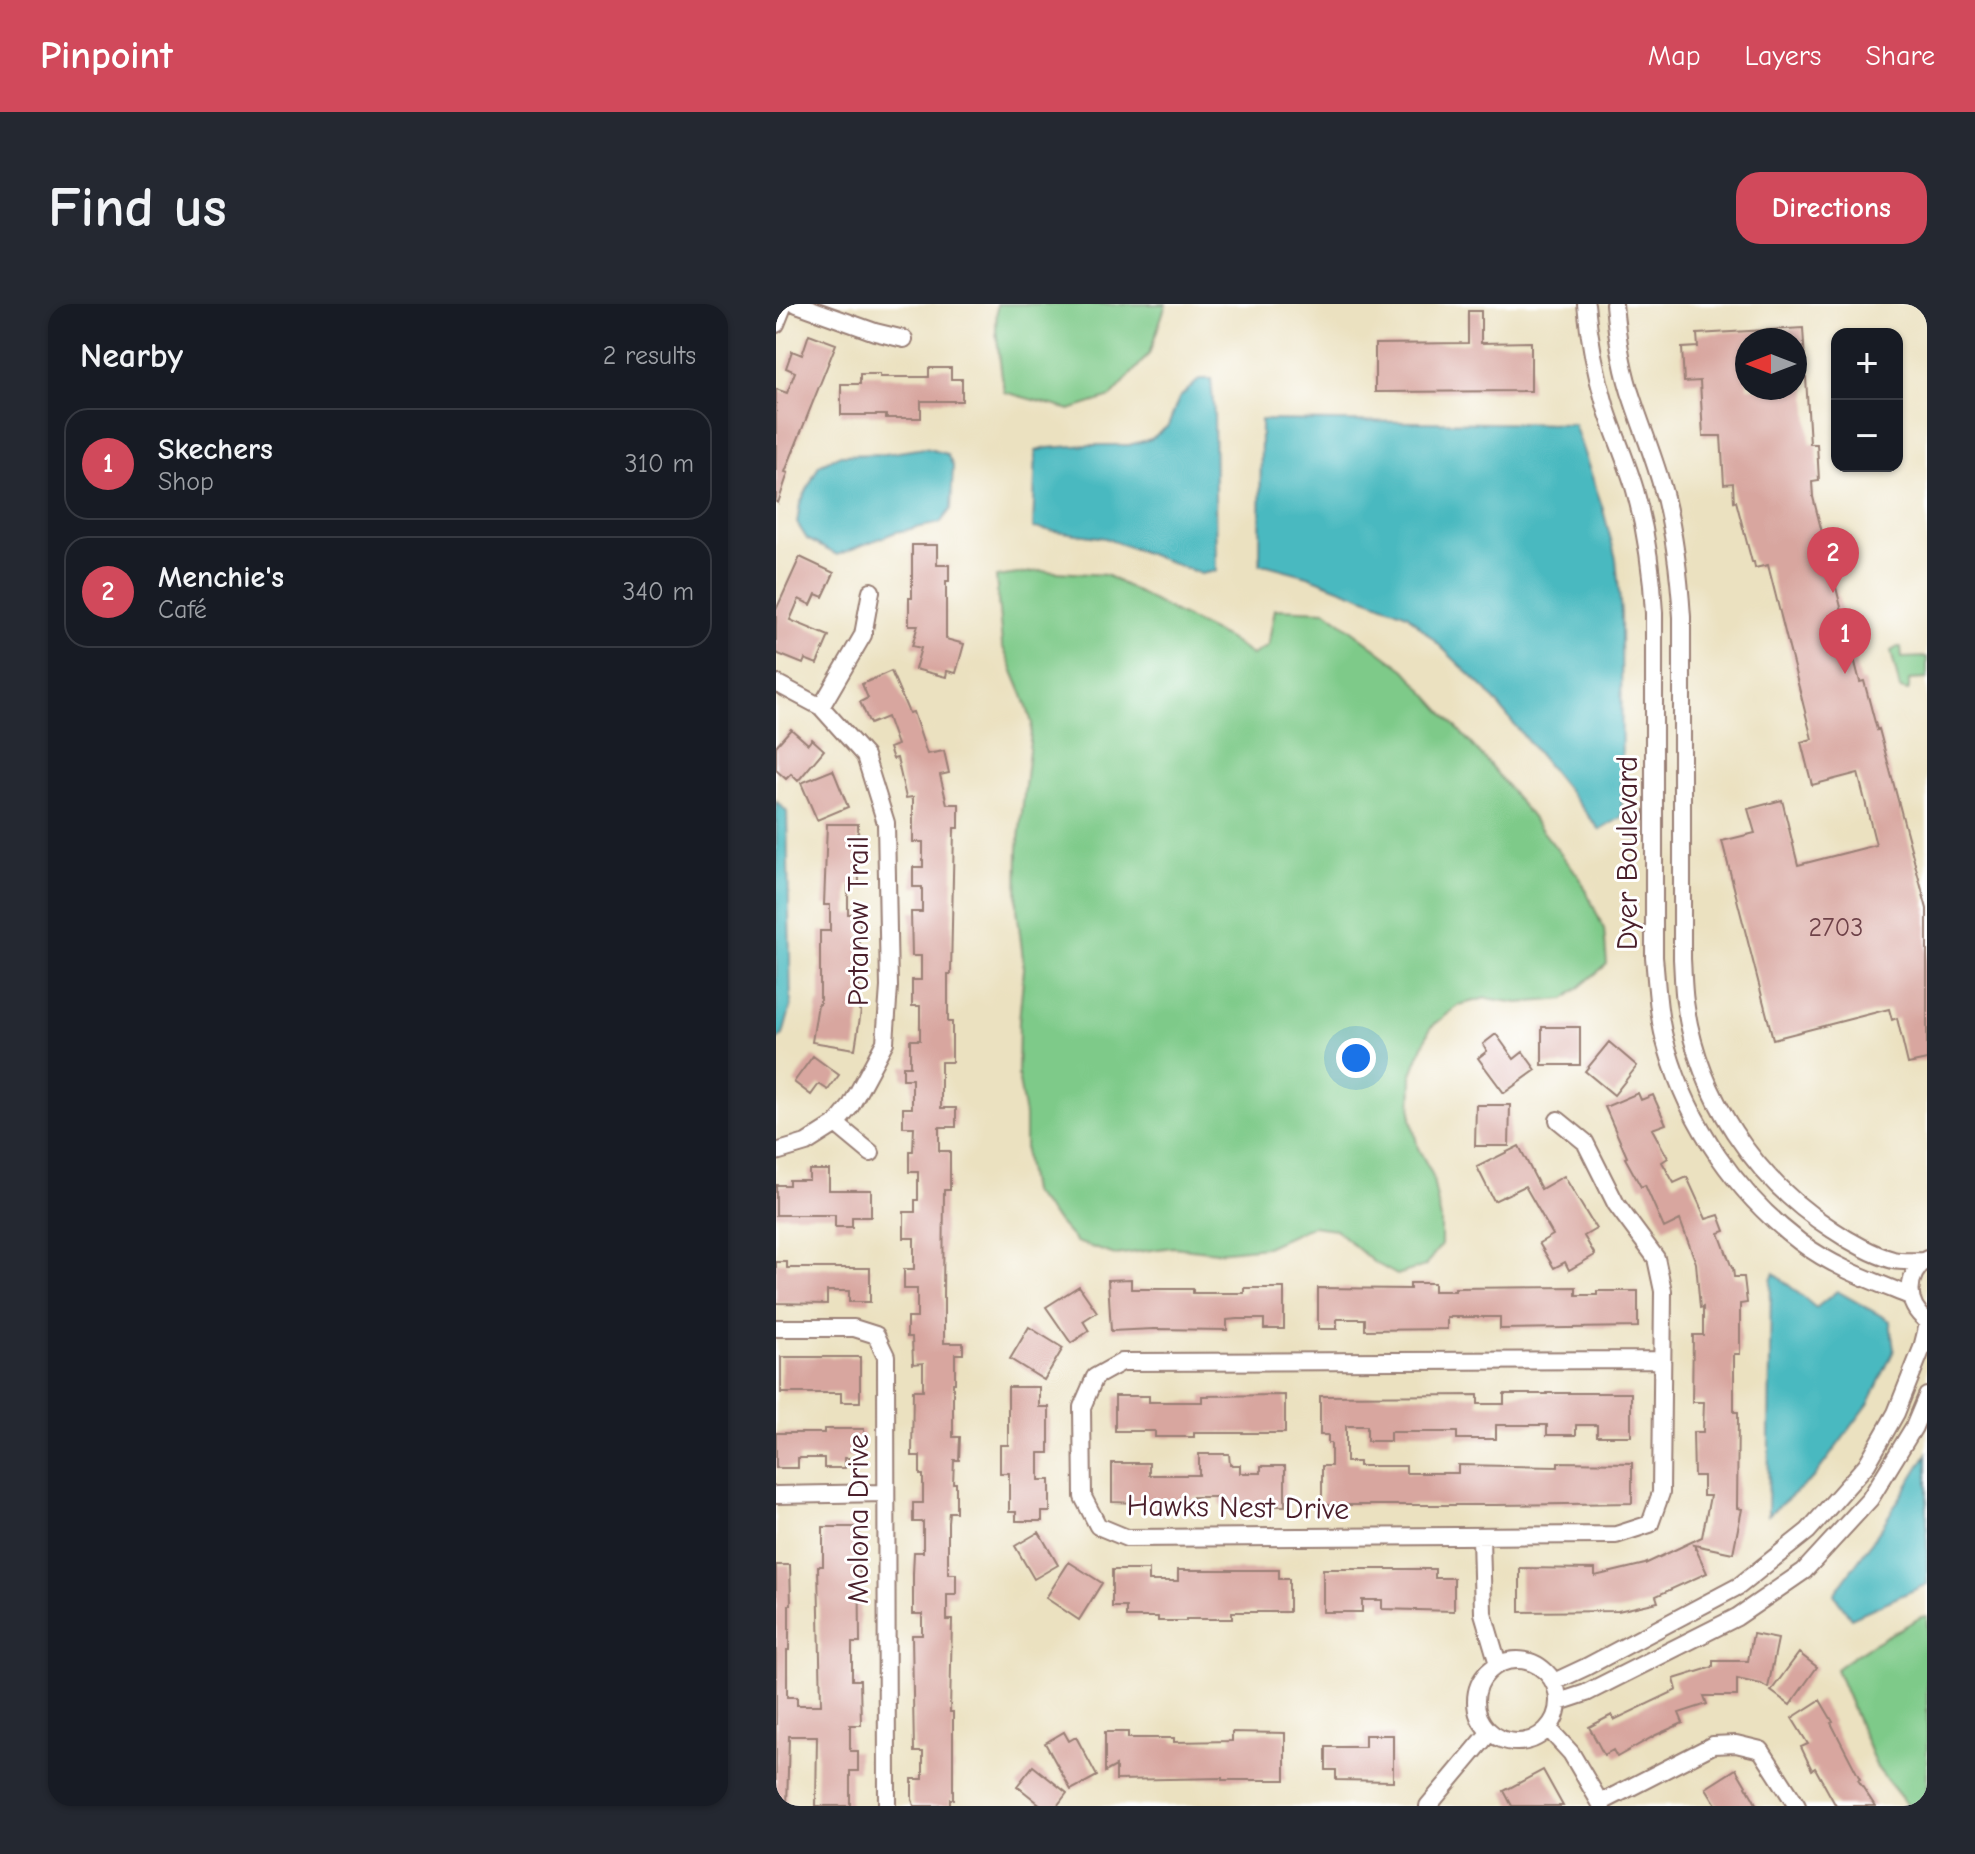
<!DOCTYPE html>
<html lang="en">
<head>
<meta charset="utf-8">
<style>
  :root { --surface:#171b24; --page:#242831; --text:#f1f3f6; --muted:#9ea1a6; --line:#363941; --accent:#d1495b }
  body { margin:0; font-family:"Comic Neue",sans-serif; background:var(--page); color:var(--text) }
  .controls { position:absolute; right:24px; top:24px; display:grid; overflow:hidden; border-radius:16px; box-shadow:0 2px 6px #0004 }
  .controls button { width:72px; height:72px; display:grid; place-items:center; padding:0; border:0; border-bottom:2px solid var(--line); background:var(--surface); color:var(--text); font:40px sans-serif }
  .compass { position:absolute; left:959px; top:24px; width:72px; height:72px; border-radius:50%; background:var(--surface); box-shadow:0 2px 6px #0004; rotate:270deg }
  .you { position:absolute; left:580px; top:754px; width:28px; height:28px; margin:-20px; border:6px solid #fff; border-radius:50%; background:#1a73e8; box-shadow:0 0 0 12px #1a73e833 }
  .badge { display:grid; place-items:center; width:52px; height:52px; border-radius:50%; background:var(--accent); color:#fff; font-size:26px; font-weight:700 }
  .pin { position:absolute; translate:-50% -66px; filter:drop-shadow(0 2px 4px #0008) }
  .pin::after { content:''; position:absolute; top:42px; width:28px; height:24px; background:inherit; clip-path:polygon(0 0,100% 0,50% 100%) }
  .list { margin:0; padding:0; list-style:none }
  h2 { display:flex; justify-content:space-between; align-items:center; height:104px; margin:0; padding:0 32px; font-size:34px }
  h2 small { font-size:26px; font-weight:400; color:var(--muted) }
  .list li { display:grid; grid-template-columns:52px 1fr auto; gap:24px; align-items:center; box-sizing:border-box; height:112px; margin:0 16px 16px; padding:0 16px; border:2px solid var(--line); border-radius:24px }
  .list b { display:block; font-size:30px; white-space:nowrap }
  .list p { margin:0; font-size:26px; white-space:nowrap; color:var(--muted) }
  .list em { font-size:26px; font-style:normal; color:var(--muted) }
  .map { position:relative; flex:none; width:1151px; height:1502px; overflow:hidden; border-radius:24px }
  header { display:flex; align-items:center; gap:48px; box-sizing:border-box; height:112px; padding:0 40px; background:var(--accent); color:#fff }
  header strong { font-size:38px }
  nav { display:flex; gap:44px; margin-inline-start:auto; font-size:28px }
  .intro { display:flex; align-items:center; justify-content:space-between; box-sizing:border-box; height:192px; padding:0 48px }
  h1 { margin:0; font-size:56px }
  .button { padding:20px 36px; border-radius:24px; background:var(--accent); color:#fff; font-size:28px; font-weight:700 }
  main { display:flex; gap:48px; padding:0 48px }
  aside { flex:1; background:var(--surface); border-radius:24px; box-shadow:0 2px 6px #0004 }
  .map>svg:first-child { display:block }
</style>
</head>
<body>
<header>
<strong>Pinpoint</strong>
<nav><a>Map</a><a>Layers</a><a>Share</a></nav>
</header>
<div class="intro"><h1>Find us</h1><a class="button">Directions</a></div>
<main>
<aside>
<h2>Nearby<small>2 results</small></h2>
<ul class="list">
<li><span class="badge">1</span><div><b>Skechers</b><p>Shop</p></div><em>310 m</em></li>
<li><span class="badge">2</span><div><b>Menchie's</b><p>Café</p></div><em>340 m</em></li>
</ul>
</aside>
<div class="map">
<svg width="1151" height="1502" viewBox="0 0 1151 1502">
  <rect width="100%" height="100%" fill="#fff"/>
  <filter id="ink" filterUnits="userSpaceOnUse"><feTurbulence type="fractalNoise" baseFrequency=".0125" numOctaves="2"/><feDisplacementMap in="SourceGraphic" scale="16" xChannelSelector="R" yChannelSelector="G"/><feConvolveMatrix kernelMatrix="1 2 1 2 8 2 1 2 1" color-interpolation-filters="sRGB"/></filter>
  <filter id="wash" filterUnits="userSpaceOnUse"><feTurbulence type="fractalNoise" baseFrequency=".006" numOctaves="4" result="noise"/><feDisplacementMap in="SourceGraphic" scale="32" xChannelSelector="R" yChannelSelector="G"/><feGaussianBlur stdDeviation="1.8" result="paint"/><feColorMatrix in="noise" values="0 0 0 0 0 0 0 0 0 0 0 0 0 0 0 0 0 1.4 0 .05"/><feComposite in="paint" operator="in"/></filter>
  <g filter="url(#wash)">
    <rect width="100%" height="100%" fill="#ebe1c0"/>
    <!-- green -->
    <path fill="#7eca89" stroke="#64745a" stroke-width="2" d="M221,0H390L373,50L335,93L294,106L228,88L220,27Z
      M264,267L330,271L400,309L451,334L476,351L492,342L499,305L550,307L629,366L714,461L804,574L828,625L831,660L789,695L742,699L710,694L683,701L654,724L636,770L635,814L642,844L656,870L665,916V941L649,962L621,971L596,957L559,925L536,922L490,943L441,948L397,943L339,951L300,938L255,888L249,852V812L242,771L243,717L248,664L241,604L242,544L256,419L247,391L226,341L220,273Z
      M1122,343H1125L1126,354L1151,353V375L1133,376V385L1132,387L1124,385L1115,347Z
      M1151,1312V1502H1132L1101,1464L1060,1365C1086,1344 1116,1330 1145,1313Z"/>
    <!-- water -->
    <path fill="#49b9c0" stroke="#4a6c76" stroke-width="2" d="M424,75H435L438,110L440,267L425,270L329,234L257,224L260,147L271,144L312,141H353L375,135L392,122L403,94Z
      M485,116L798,120L826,202L840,255L845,310L846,513L824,526L711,387L631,310L532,272L491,261H484Z
      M149,144L171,150L177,162L175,205L164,219L120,228L61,251L31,235L21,219L24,200L43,161L64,151L109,150Z
      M0,497L11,508L15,702L7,731L0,737Z
      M998,969L1040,1004L1061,987L1114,1017L1118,1046L1093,1099L1038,1173L992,1211L995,977Z
      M1151,1150V1280L1075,1314L1058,1290L1102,1229Z"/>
    <g id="blocks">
      <!-- building -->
      <path fill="#d8a69f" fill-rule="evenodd" d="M692,7H705V39L755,38V87L599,88V40L692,39Z
        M1027,24L1034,140H1041L1043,177L1036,178L1037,193L1084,378L1088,377L1101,426L1103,425L1151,605V756L1132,760L1121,714L1116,716L1113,705L997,735L946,537L979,529L972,505L1006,496L1022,561L1100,541L1082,469L1036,481L1025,438L1036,435L992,261L979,264L978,258H976L960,197L958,198L957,179L948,180L945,132H927L924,77L908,78L906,44L922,43L921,30ZM971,34V36H1019V84H971Z
        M33,30L60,40L9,168L12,169L2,199L0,198V85L11,89L19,68L10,64L16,47L26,51Z
        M153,64H175V75H186V97H145V114H110V111H65V80H84V70H104V73H153Z
        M136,241H161V261H173V277H170V335L188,340L180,369L171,367L170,373L139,365L145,344L136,342L142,321H133V294H136Z
        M24,253L58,269L47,293L40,290L35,301L23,295L14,316L53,332L41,360L29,355L27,360L0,349V306Z
        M115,367L133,409L137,408L151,450L168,447L173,469L164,471L171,500H183V524H178L175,670H172V718H176V758H165V804H180V823H163V847H174V886H168L167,994H168V1039H187V1050H179V1079H177V1133H184L183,1156H178L177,1179H180V1208H173L172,1218V1270H180V1291H171V1316H176L174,1408H177V1495H174V1502H138L136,1495V1475H147V1448H138L136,1331H146V1310H137V1270L138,1248H147V1218H137V1199H147V1171H144V1152H136L137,1086H147V1059L137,1060L136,1033H131V1014H141V985H128V965H138V934H128V908H139V896H142V868H133V847H137L138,823H127V804H136V775H127V762H134V736H144V702H136V676H145V652H136L135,608H146V583H137V563H147V538H137V493L130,494L121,454L117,455L113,444L121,441L111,413L94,420L84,398L92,394L86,380Z
        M15,425L32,440L36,435L48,446L22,477L15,470L10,475L0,466V442Z
        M57,466L72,503L41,516L25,479Z
        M51,520H82L83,582H72V610H84L83,706L85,707L79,745L36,738L42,700H44V627H54V601H48Z
        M766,723H804V761H766Z
        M720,730L738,755L747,748L760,766L728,789L702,754L711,747L707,740Z
        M833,738L861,762L838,791L809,767Z
        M37,752L63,771L52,786L43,780L35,791L18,778Z
        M862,789L865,796L877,791L890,820L876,825L892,854L886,858L898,879L911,873L930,915L943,911L949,927L943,929L956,964H957L958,973H968L971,999L964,1000V1050H958V1108H962L961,1204L966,1205L957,1249L918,1241L931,1269L880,1292L882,1298L842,1307L744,1308V1264L819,1265V1272L869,1260L926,1233L934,1192H927V1172H918L917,1128H927L928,1098H916L917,1031H927V1003L924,1004L920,959L904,916L888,924L869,881L865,883L849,854L851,853L829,803Z
        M700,801H734L733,842H699Z
        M743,842L765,885L788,872L820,925L808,932L819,951L793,966L789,958L778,964L763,939L777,931L749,882L718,897L701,863Z
        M33,866H53V886H95V913H76V923H59V911H0V881H13V876H33Z
        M0,958H11V964H94V998H73V987H51V1000L0,999Z
        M355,975V985H417V989H468V984H508V1025H488V1015H461L451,1016V1026L378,1025L335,1027L332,976Z
        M634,979H658V987H679V984L800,983V991H821V987H862V1023L724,1025V1013H671V1025L589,1026V1015H561V1025H542V984L634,985Z
        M303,982L321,1008L307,1017L313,1027L295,1039L270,1003Z
        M253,1023L287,1044L268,1076L234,1055Z
        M5,1053H84V1098H65V1089H5Z
        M232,1083H263V1103H273V1149H263V1176H274V1208H266V1217H240V1208H233V1169H224V1141H232Z
        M771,1089H855V1132H821V1121H800V1131H771V1121H720V1135H681V1128H614V1137H591V1122H570V1158H583V1162H630V1169H682V1161L782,1163V1158L856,1159V1199L719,1201H546V1162H555V1139H552V1131H544V1092L702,1091V1100H728V1090H771Z
        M509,1091V1129H418V1133H379V1127H339V1092H373V1098H426V1092Z
        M48,1125H88V1154H69V1164H48V1154H22V1164H0V1129H48Z
        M423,1150H453L454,1161H464V1169H485V1162H509V1202H444V1193H417V1201L336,1198V1159H373V1171H423Z
        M47,1223H83L84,1339H76V1376H84L85,1421H74V1447H82V1467H74V1502H40L41,1432H13L11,1502H0V1261H14L15,1301H13V1346H11V1393H21V1401H45L42,1262H47Z
        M263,1228L282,1261L258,1275L239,1242Z
        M293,1258L326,1279L303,1316L270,1294Z
        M547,1265H659V1274H678V1307L606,1305V1296H586V1308H547Z
        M336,1266H373V1277H402V1266H503V1275H513V1308H456V1315H410V1317H382V1313H350V1303H336Z
        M977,1330L1002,1335L992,1384L985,1380L961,1375V1392H928L931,1400L903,1409L907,1419L880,1431L841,1453L837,1446L828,1451L813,1423L836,1411L838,1416L901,1386L898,1375L937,1363V1357H972Z
        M1023,1349L1041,1363L1014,1401L995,1387Z
        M1044,1396L1057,1418L1055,1419L1084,1475L1082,1476L1099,1502H1060L1039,1464L1036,1466L1025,1443L1032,1440L1016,1414Z
        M288,1428L293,1437L300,1433L321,1472L295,1486L269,1439Z
        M329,1428H352V1434H398V1438L456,1437V1428L509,1429V1476H446V1474L340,1476V1462L329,1468Z
        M589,1431H617V1477L560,1476V1466H550V1443H589Z
        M257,1462L291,1489L281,1502H266L241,1482Z
        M960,1465L977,1494L981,1502H941L930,1484Z
        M767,1466L787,1502H736L728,1487Z"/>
    </g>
  </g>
  <g filter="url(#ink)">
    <use href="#blocks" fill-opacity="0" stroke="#9a8076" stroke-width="2"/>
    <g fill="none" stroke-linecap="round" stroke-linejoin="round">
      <defs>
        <path id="minor" d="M21,0L99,28L128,35
          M810,0C813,35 820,70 830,104C839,132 851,158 859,186C870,227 876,267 878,309V653C881,683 882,715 891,744C913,821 961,890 1024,938C1057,963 1097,977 1134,992
          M838,0C841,33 846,66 857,97C866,124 877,151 885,179C898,222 903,268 906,313V655C907,670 907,684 909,698C922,791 978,876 1057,926C1073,937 1098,951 1117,956C1126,958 1137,957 1147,957
          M0,20L8,0
          M0,379L45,403L89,452L110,519L113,683L109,738L74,803L60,820L30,839L0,848
          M45,403L87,331L95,287
          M782,816L809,838L840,900L880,954L887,987L885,1189L874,1220L840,1231L351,1234L322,1222L307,1193L306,1103L319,1073L346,1058L886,1056
          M60,820L95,849
          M1151,955C1129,972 1129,1000 1151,1017
          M0,1024H78L100,1031L110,1052L111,1502
          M0,1191L110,1189
          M705,1233L707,1309L722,1360
          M700 1397a41 41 0 1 1 82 0a41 41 0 1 1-82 0Z
          M778,1378L810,1363L963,1282L1032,1227L1091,1160L1120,1109L1146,1044L1151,1024
          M783,1398L810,1389L961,1313L1028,1267L1094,1195L1138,1123L1151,1092
          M773,1425L795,1449L826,1502
          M824,1499L937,1441L960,1440L985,1446L1021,1502
          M652,1502L713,1429"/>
      </defs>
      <!-- minor casing -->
      <use href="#minor" stroke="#9a8076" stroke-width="20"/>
      <!-- minor -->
      <use href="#minor" stroke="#fff" stroke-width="16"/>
    </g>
  </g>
  <g text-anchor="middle" stroke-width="6" stroke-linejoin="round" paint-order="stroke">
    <!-- number labels -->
    <g font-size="26" fill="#6e4148">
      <text x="1060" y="632">2703</text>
    </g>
    <!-- street labels -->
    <g font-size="30" fill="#4a1f2b" stroke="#fff">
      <text transform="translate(851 549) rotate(-90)" y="10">Dyer Boulevard</text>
      <text transform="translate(82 617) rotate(-90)" y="10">Potanow Trail</text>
      <text transform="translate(462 1203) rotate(1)" y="10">Hawks Nest Drive</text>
      <text transform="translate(82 1215) rotate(-90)" y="10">Molona Drive</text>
    </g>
  </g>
</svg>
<div class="controls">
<button>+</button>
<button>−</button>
</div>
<svg class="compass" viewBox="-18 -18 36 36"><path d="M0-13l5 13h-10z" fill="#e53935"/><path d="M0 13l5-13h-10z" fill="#9ea1a6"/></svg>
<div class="you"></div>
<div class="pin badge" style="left:1069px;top:370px">1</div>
<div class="pin badge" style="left:1057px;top:289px">2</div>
</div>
</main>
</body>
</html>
